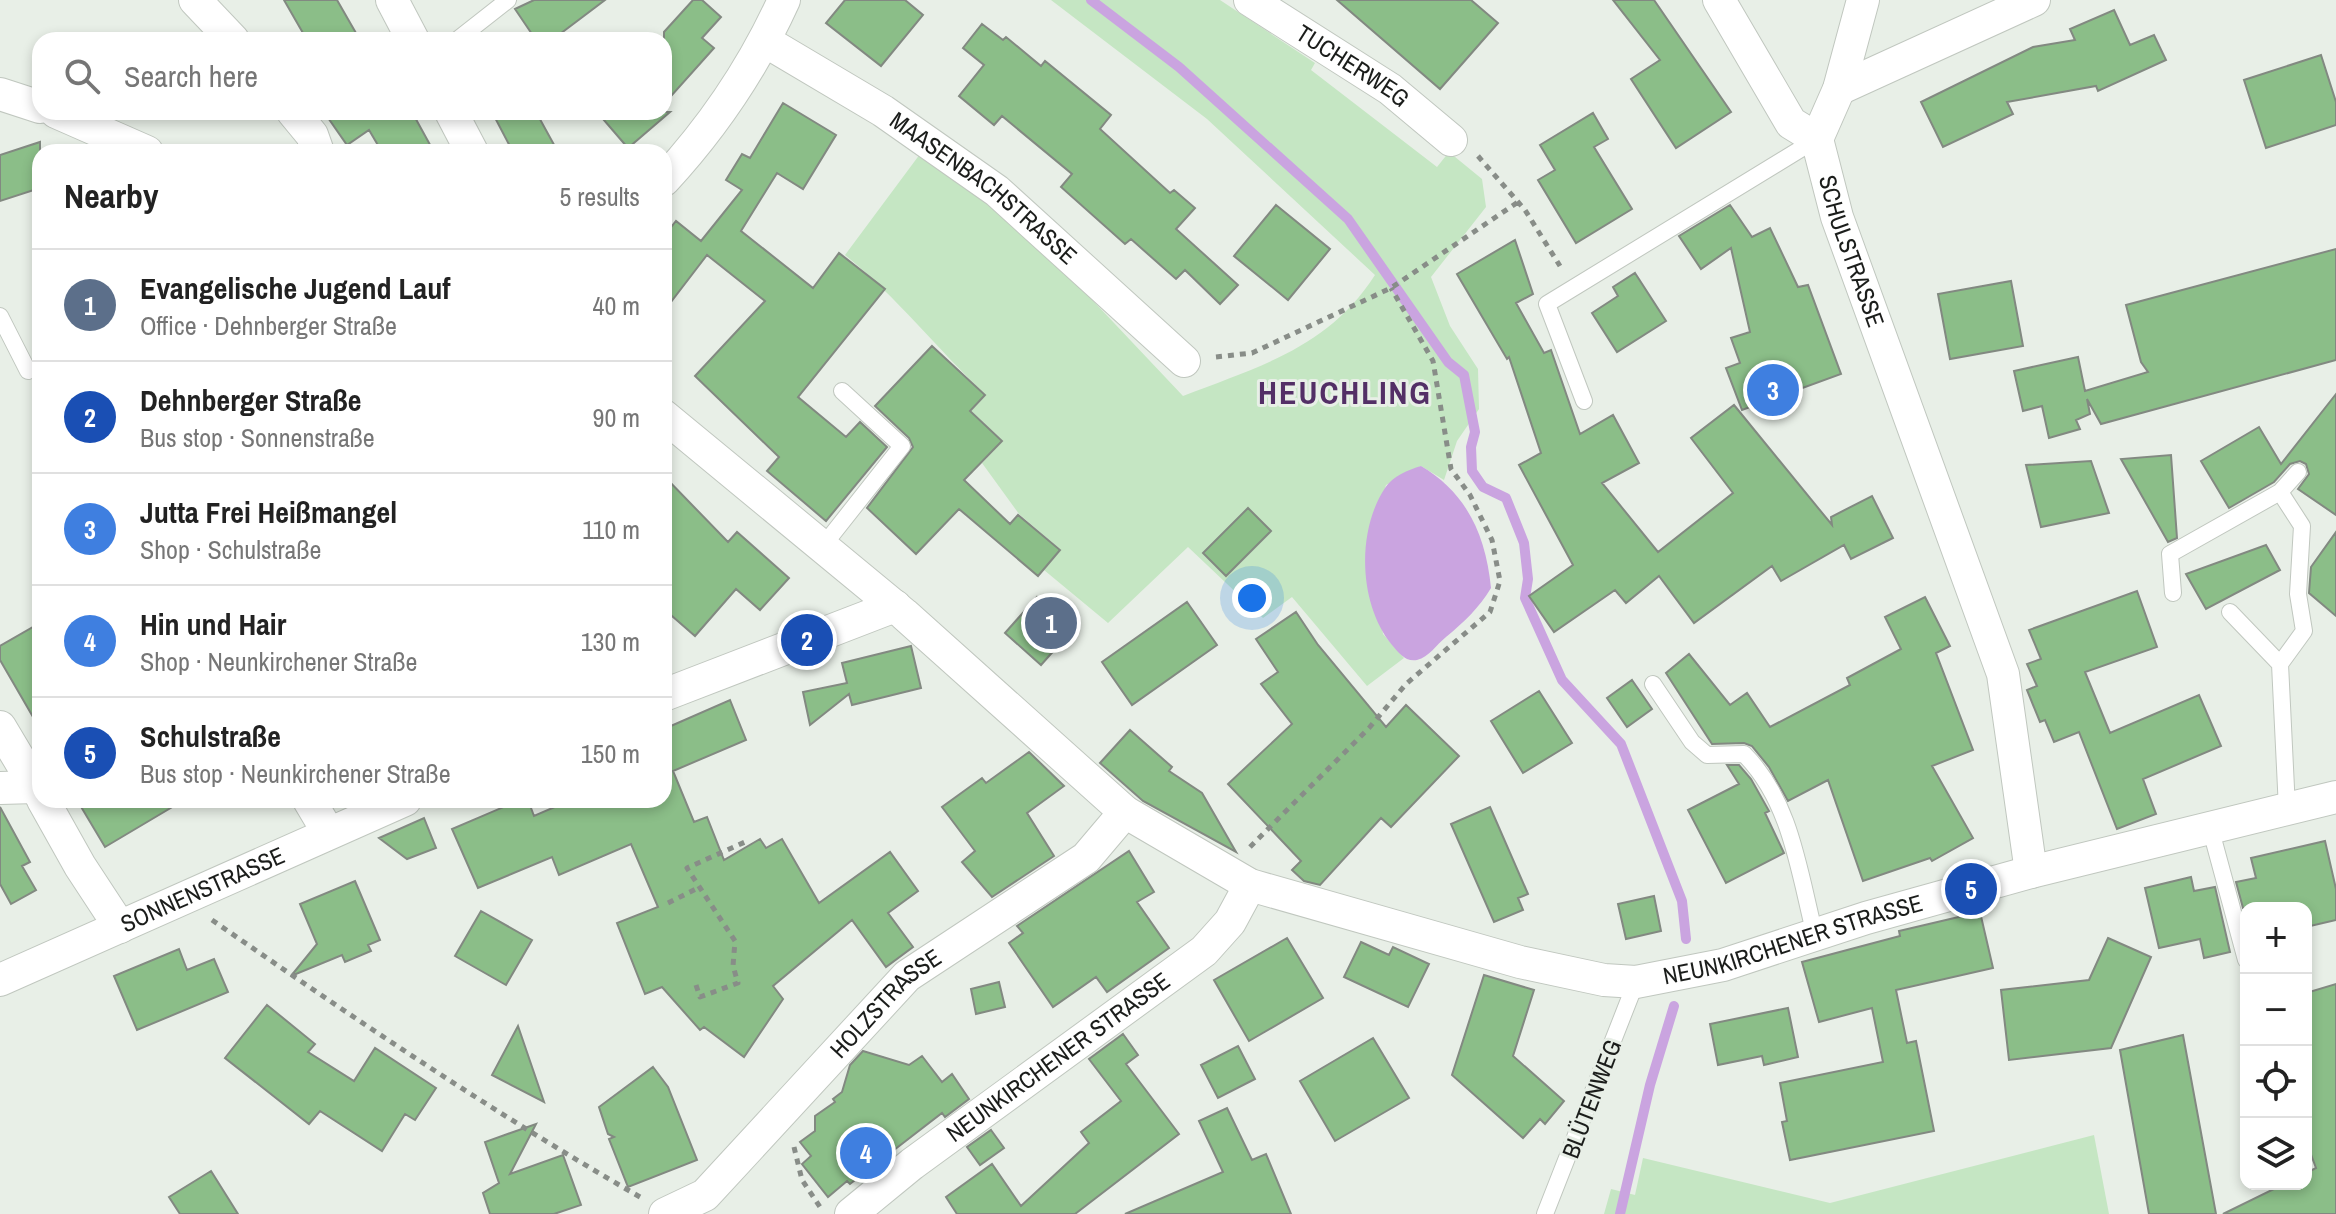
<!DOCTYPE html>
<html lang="en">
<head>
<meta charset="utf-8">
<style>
  :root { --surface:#fff; --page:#f6f6f6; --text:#222; --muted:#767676; --line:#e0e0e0; --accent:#9246b7 }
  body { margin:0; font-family:"Archivo Narrow",sans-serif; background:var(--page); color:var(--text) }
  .controls { position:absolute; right:24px; bottom:24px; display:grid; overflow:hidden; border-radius:16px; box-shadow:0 4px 12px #0003 }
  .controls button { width:72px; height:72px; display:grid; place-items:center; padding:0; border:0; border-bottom:2px solid var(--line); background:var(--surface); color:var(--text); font:40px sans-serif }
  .you { position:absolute; left:1252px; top:598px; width:28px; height:28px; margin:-20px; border:6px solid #fff; border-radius:50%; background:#1a73e8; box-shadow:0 0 0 12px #1a73e833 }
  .badge { display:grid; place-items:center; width:52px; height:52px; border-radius:50%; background:var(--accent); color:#fff; font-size:26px; font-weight:700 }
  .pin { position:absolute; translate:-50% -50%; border:4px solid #fff; box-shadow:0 2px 8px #0006 }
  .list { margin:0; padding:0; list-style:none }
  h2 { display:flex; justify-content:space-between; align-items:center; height:104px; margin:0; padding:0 32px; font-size:34px }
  h2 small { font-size:26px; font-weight:400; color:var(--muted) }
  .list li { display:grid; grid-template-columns:52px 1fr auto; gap:24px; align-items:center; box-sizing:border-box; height:112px; padding:0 32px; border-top:2px solid var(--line) }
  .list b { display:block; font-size:30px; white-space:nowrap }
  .list p { margin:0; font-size:26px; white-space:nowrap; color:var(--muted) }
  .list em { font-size:26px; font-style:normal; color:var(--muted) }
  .icon { flex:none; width:44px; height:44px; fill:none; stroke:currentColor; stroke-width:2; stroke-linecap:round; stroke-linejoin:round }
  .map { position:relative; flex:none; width:2336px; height:1214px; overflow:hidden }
  .search { position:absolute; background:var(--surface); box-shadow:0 4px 12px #0003; left:32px; top:32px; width:640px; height:88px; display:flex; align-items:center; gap:20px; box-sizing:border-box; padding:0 28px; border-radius:24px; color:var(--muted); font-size:30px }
  .panel { position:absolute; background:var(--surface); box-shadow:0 4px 12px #0003; left:32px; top:144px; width:640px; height:664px; border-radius:24px }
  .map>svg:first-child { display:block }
</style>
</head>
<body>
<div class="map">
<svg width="2336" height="1214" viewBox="0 0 2336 1214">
  <rect width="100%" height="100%" fill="#e8efe7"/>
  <!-- green -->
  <path fill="#c5e6c3" d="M1051,0H1220L1315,63L1311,70L1437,167L1449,152L1482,179L1486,207L1431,277L1450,326L1478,369L1479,409L1457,441L1444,480L1421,466L1386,485L1369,537L1383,634L1404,658L1367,686L1292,597L1263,618L1188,547L1108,623L1044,570L1061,550L1019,514L982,463L1003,441L971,411L986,395C937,349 897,297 845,255L923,150L1030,234L1183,396C1260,366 1328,348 1375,275L1207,119Z
    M2094,1135L2109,1214H1604L1611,1189L1635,1195L1643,1158L1830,1203Z"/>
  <!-- water -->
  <path fill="#caa4e0" d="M1421,466C1467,493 1486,536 1491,588C1479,608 1464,622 1446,637C1436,645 1429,657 1417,660C1405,662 1399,653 1392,645C1359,605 1356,532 1385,488C1393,476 1408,470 1421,466Z"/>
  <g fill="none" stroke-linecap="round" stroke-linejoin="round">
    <!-- stream -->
    <path stroke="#caa4e0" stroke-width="10" d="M1091,0L1179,67L1348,219L1448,362L1464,375L1475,432L1471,447L1472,471L1483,487L1506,498L1524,543L1528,579L1525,598L1562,680L1621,744L1682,901L1686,939
      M1620,1214L1650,1085L1674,1006"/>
  </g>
  <!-- building -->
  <path fill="#8bbe88" stroke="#828981" stroke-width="2" d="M284,0H337L360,40H307Z
    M534,0H605L552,40H536L515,9Z
    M693,0H702L721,17L702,38L714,48L664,104V32Z
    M845,0H905L923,15L881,66L826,23Z
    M1337,0H1471L1498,23L1440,89Z
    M1613,0H1654L1731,112L1676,148L1631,79L1660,60Z
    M2114,10L2130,45L2154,35L2166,60L2098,91L2096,86L2007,102L2013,114L1943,147L1921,102L2033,47L2075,40L2070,29Z
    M982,24L1003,40L1006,37L1041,66L1045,61L1111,115L1100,129L1170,193L1174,190L1195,208L1176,229L1238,285L1220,304L1185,270L1176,279L1131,239L1125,244L1061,187L1072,174L1002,116L994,125L959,96L984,65L963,48Z
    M2321,55L2336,102V125L2266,148L2244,80Z
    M783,103L836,135L803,189L777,173L741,231L813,288L839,253L885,289L798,397L846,437L860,422L887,447L826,521L767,471L779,457L695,376L765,301L707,255L664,311V236L676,221L701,241L742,190L726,180L742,154L750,158Z
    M324,112H412L434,152H382L369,130L347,145Z
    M492,112H536L558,152H513Z
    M597,112H670L628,148Z
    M1593,113L1608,139L1594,147L1632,209L1576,243L1538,180L1555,170L1540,145Z
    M40,142V188L0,201V155Z
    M1276,205L1330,249L1288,300L1234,256Z
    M1730,205L1752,237L1770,228L1798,287L1808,285L1841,374L1742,410L1726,368L1740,363L1731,338L1750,332L1731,248L1701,269L1679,236Z
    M1515,240L1533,294L1516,303L1544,353L1551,350L1580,434L1613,415L1639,463L1602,483L1658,552L1733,493L1691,438L1734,405L1832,525L1831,517L1872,496L1893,538L1851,559L1844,545L1781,581L1772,566L1694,623L1659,576L1626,603L1615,590L1554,632L1529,596L1573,565L1519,465L1541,453L1509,357L1507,359L1457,274Z
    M2336,249V360L2101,424L2087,399L2090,414L2076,420L2080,429L2049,438L2042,406L2023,411L2014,371L2078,357L2085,391L2148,372L2141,362L2126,305Z
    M1635,273L1666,321L1617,352L1592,313L1618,296L1613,287Z
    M2011,281L2023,346L1950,359L1938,294Z
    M932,346L985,395L970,411L1002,441L964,480L1010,524L1018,515L1060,550L1038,576L959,509L916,554L867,508L913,447L909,438L875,406Z
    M2336,394V515L2298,489L2309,474L2306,464L2300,461L2290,464L2274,482L2229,508L2201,461L2259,427L2281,464Z
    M2171,455L2177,538L2168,542L2121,459Z
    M2091,461L2109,513L2041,527L2026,465Z
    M664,476L728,542L737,532L789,578L760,610L736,589L695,636L664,609Z
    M1248,508L1271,531L1226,576L1203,553Z
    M2336,532V616L2309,593L2311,567Z
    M2266,545L2280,570L2206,609L2186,574Z
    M2137,591L2157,647L2085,672L2110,733L2199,695L2221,746L2143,779L2156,814L2117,829L2079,732L2054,742L2045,720L2040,722L2027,690L2037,686L2027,664L2041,659L2029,630Z
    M1037,597L1073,629L1041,665L1005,633Z
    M1925,597L1950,646L1936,653L1973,750L1932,766L1973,838L1932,861L1930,858L1863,881L1828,780L1788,801L1769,767L1752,746L1744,743L1712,744L1666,673L1689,654L1730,705L1747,693L1770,727L1850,685L1847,678L1901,649L1885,617Z
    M1187,602L1217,645L1132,705L1102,662Z
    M1296,612L1318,645L1386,727L1406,705L1459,756L1391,827L1381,818L1320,885L1304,881L1292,870L1301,861L1228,784L1292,724L1261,684L1278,672L1256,639Z
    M40,623V729L0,660V646Z
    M911,646L921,688L852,705L849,694L810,725L803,692L847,683L842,663Z
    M1632,680L1652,709L1627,727L1607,698Z
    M1539,691L1572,743L1523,773L1491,721Z
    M730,700L746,740L673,771L694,822L707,817L724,860L760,839L766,848L782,839L819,903L890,852L918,891L888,913L913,947L886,967L852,920L773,986L783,999L744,1057L704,1027L700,1030L662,987L645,994L617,923L658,907L631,844L559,875L552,857L478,888L452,829L520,800H528L534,816L571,800H664V729Z
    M1130,730L1172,767L1169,771L1202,793L1236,852L1143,801L1100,763Z
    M1029,752L1064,786L1027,813L1054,856L992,897L962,862L975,851L942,807L982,778L986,783Z
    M1727,765H1739L1751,779L1769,811L1765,813L1784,853L1726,883L1688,810L1739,784Z
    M77,800H184L105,847Z
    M0,807L30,862L22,866L36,890L11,904L0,884Z
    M1490,807L1528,894L1518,898L1523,910L1494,922L1451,824Z
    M424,818L436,848L407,859L379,838Z
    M2325,841L2336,889V920L2306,927V908H2243L2236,882L2256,878L2251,858Z
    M1129,851L1154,892L1137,902L1169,948L1107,992L1096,977L1053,1007L1009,943L1023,933L1017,926Z
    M2191,877L2194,891L2215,887L2230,952L2204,958L2200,939L2159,948L2145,888Z
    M355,881L380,940L368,945L371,951L345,962L342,955L291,976L317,944L300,904Z
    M1654,896L1661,931L1626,939L1618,904Z
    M481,911L532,940L506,985L455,956Z
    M1980,912L1993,968L1896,990L1907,1043L1916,1041L1934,1131L1790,1160L1782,1122L1787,1121L1780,1083L1883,1062L1872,1008L1819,1022L1802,962L1900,936L1899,931Z
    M1287,938L1323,998L1249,1041L1214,980Z
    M2108,938L2151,957L2111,1048L2009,1060L2001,990L2089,980Z
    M1361,942L1389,955L1393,947L1429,964L1408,1007L1344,977Z
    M179,949L187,970L214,959L228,992L137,1030L114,976Z
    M1484,975L1534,990L1513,1056L1564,1101L1545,1124L1540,1119L1523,1138L1452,1075Z
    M999,982L1005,1007L976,1014L971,989Z
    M2336,984V1214H2223L2284,1184H2306V1173L2316,1168L2306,1141V993Z
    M267,1005L315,1044L308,1052L354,1081L375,1048L436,1088L415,1120L405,1114L382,1151L320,1111L309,1124L225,1058Z
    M1788,1008L1798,1057L1764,1065L1762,1056L1718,1065L1710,1024Z
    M518,1026L544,1102L492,1075Z
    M1123,1034L1138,1055L1126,1064L1179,1134L1075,1214H957L946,1197L992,1164L1021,1206L1089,1143L1081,1132L1121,1101L1089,1059Z
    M2183,1035L2216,1214H2149L2120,1050Z
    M1373,1038L1409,1098L1335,1141L1300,1081Z
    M1238,1046L1255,1079L1218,1098L1201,1065Z
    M863,1051L909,1065L922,1056L942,1082L952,1074L969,1099L945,1117L942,1113L850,1184L847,1181L828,1197L802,1164L811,1156L800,1142L815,1131V1116L835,1102L833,1099L842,1092L850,1065Z
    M653,1067L668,1087L697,1160L628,1187L609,1139L614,1137L608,1134L599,1107Z
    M1227,1108L1252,1160L1266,1154L1291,1214H1125L1223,1172L1199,1121Z
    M536,1124L510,1174L563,1155L581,1205L554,1214H490L483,1193L499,1183L485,1142Z
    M991,1130L1004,1148L980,1165L967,1147Z
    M211,1171L238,1214H180L169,1197Z"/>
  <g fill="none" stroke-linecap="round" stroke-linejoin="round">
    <defs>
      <path id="lane" d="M457,40L508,0
        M0,316L28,371
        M1584,401L1547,304L1817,139
        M823,546L902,446L842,391
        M2173,593L2170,554L2280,492
        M2230,612L2280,664
        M1653,684L1692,742L1707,755L1744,754C1791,801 1799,872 1815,935
        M2287,809L2280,664L2304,631L2298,594L2302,526L2280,492L2298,472
        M2210,827L2246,960
        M1545,1214L1636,982"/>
      <g id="street">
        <path d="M195,0L233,40"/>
        <path d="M392,0L413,40"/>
        <path id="s1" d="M1250,0L1390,89L1451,140"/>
        <path d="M1719,0L1791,123L1817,139"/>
        <path id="s2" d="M1863,0L1839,89L1817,139L1837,217L2003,674L2031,872"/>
        <path id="s3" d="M765,41L883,111L997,191L1184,361"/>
        <path d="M1839,89L2034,0"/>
        <path d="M0,94L40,107"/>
        <path d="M56,112L147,152"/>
        <path d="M293,112L312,135L318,152"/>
        <path d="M451,112L472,152"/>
        <path d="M664,180C713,127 754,66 784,0"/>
        <path id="s4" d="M664,416L904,614L1125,812L1250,885L1520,962L1604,980L1636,982L1723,965L1866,918L2031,872L2336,797"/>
        <path d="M664,695L895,606"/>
        <path d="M0,727L40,794"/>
        <path d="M0,788L36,787"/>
        <path d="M43,800L80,866L120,927"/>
        <path d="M309,800L328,832"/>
        <path id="s5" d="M0,980L405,800"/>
        <path id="s6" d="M665,1214L705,1195L907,976L1086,858L1125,812"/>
        <path id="s7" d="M851,1214L912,1164L1204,951L1230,922L1250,885"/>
      </g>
    </defs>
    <!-- lane casing -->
    <use href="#lane" stroke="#c0c7bf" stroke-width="18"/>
    <!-- street casing -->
    <use href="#street" stroke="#c0c7bf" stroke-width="34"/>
    <!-- path -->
    <path stroke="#888d88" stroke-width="5" stroke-dasharray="6 6" stroke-linecap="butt" d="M1478,156L1525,210L1560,266
      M1216,357L1252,353L1391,288L1518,202
      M1250,847L1369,728L1406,684L1490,612L1500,581L1492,540L1470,495L1451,469L1433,361L1391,288
      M668,903L700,887
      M212,920C352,1017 492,1112 640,1197
      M696,985L700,997L738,983L733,966L735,941L687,868L745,842
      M794,1147L802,1180L820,1207"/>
    <!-- lane -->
    <use href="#lane" stroke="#fff" stroke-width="16"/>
    <!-- street -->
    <use href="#street" stroke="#fff" stroke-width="32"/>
  </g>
  <g text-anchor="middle" stroke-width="6" stroke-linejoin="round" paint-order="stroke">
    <!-- street labels -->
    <g font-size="24" fill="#1b1d1b" stroke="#e8efe7">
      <text dy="8" stroke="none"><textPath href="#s1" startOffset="122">TUCHERWEG</textPath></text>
      <text dy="8" stroke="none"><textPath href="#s3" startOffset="264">MAASENBACHSTRASSE</textPath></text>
      <text dy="8" stroke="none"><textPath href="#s2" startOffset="264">SCHULSTRASSE</textPath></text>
      <text dy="8" stroke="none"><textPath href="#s5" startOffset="222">SONNENSTRASSE</textPath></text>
      <text dy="8" stroke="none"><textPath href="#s4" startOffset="1314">NEUNKIRCHENER STRASSE</textPath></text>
      <text dy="8" stroke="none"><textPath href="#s6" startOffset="308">HOLZSTRASSE</textPath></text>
      <text dy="8" stroke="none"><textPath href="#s7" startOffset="260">NEUNKIRCHENER STRASSE</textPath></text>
      <text transform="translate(1592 1099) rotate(-69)" y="8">BLÜTENWEG</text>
    </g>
    <!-- district labels -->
    <g font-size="32" font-weight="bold" letter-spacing="2" fill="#532f66" stroke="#e8efe7">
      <text x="1345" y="404">HEUCHLING</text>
    </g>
  </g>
</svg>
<div class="controls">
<button>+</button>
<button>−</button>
<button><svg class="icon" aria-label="locate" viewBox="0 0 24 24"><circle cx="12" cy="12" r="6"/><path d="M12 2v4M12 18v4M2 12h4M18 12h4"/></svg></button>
<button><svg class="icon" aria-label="layers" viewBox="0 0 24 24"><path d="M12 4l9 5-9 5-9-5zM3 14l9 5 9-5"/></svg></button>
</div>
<div class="you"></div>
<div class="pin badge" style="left:1051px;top:623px;background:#5c6f8a">1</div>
<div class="pin badge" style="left:807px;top:640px;background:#1a4fb4">2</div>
<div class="pin badge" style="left:1773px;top:390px;background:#3f7fe0">3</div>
<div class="pin badge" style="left:866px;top:1153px;background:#3f7fe0">4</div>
<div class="pin badge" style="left:1971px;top:889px;background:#1a4fb4">5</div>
<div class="search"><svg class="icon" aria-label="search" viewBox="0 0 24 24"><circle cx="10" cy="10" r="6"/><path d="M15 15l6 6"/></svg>Search here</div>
<section class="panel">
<h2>Nearby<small>5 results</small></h2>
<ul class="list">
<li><span class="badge" style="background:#5c6f8a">1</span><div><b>Evangelische Jugend Lauf</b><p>Office · Dehnberger Straße</p></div><em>40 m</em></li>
<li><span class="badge" style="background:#1a4fb4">2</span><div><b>Dehnberger Straße</b><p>Bus stop · Sonnenstraße</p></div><em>90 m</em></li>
<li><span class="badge" style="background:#3f7fe0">3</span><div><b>Jutta Frei Heißmangel</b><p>Shop · Schulstraße</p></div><em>110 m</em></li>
<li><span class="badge" style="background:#3f7fe0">4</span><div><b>Hin und Hair</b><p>Shop · Neunkirchener Straße</p></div><em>130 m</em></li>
<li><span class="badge" style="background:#1a4fb4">5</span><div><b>Schulstraße</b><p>Bus stop · Neunkirchener Straße</p></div><em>150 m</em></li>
</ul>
</section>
</div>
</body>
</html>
